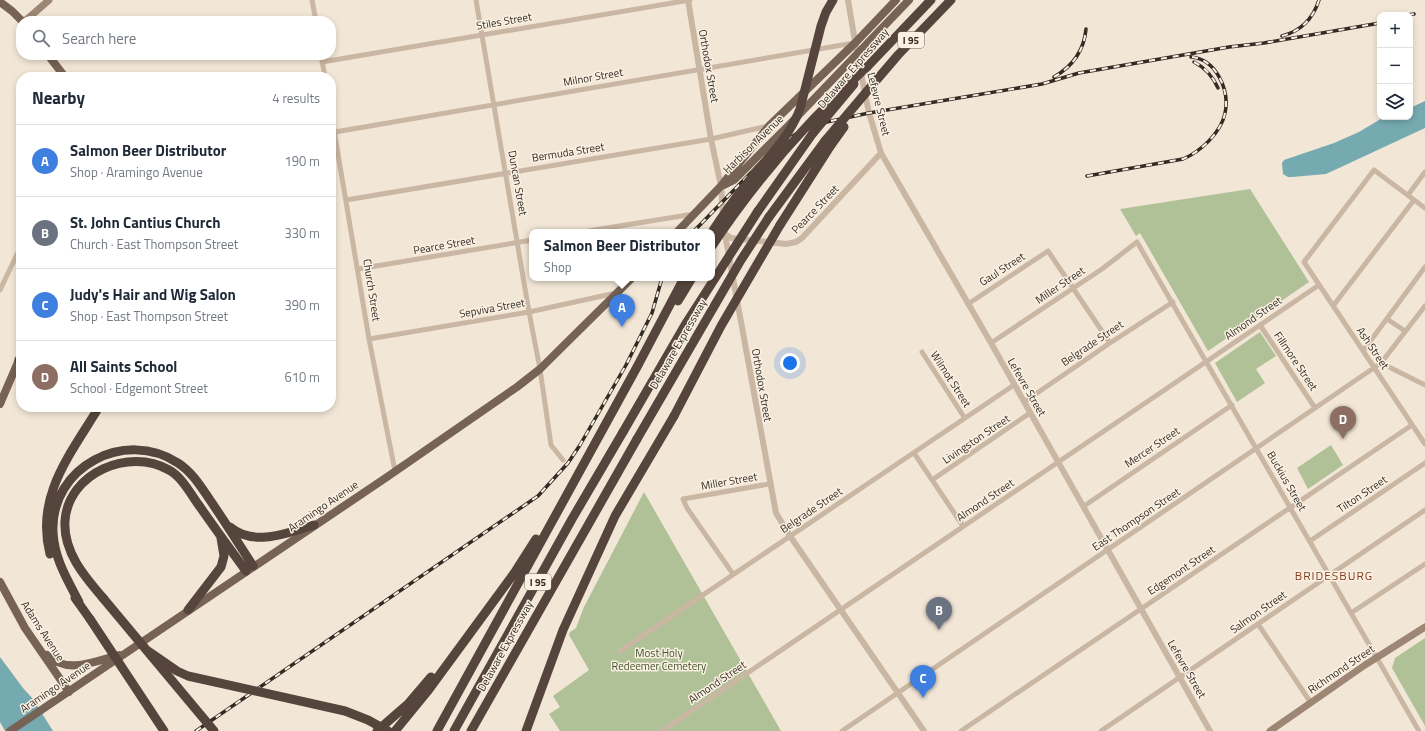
<!DOCTYPE html>
<html lang="en">
<head>
<meta charset="utf-8">
<style>
  :root { --surface:#fff; --page:#f2f2f3; --text:#1f2937; --muted:#747a83; --line:#e0e1e3; --accent:#7c3aed }
  body { margin:0; font-family:"Titillium Web",sans-serif; background:var(--page); color:var(--text) }
  .controls { position:absolute; right:12px; top:12px; display:grid; overflow:hidden; border-radius:8px; box-shadow:0 2px 6px #0003 }
  .controls button { width:36px; height:36px; display:grid; place-items:center; padding:0; border:0; border-bottom:1px solid var(--line); background:var(--surface); color:var(--text); font:20px sans-serif }
  .you { position:absolute; left:790px; top:363px; width:14px; height:14px; margin:-10px; border:3px solid #fff; border-radius:50%; background:#1a73e8; box-shadow:0 0 0 6px #1a73e833 }
  .badge { display:grid; place-items:center; width:26px; height:26px; border-radius:50%; background:var(--accent); color:#fff; font-size:13px; font-weight:700 }
  .pin { position:absolute; translate:-50% -33px; filter:drop-shadow(0 1px 2px #0008) }
  .pin::after { content:''; position:absolute; top:21px; width:14px; height:12px; background:inherit; clip-path:polygon(0 0,100% 0,50% 100%) }
  .popup { position:absolute; left:529px; top:229px; width:186px; height:52px; box-sizing:border-box; display:grid; place-content:center; border-radius:8px; background:var(--surface); filter:drop-shadow(0 1px 3px #0005); font-size:13px; white-space:nowrap; color:var(--muted) }
  .popup b { font-size:15px; color:var(--text) }
  .popup::after { content:''; position:absolute; left:50%; top:100%; margin-left:-8px; border:8px solid transparent; border-top-color:var(--surface) }
  .list { margin:0; padding:0; list-style:none }
  h2 { display:flex; justify-content:space-between; align-items:center; height:52px; margin:0; padding:0 16px; font-size:17px }
  h2 small { font-size:13px; font-weight:400; color:var(--muted) }
  .list li { display:grid; grid-template-columns:26px 1fr auto; gap:12px; align-items:center; box-sizing:border-box; height:72px; padding:0 16px; border-top:1px solid var(--line) }
  .list b { display:block; font-size:15px; white-space:nowrap }
  .list p { margin:0; font-size:13px; white-space:nowrap; color:var(--muted) }
  .list em { font-size:13px; font-style:normal; color:var(--muted) }
  .icon { flex:none; width:22px; height:22px; fill:none; stroke:currentColor; stroke-width:2; stroke-linecap:round; stroke-linejoin:round }
  .map { position:relative; flex:none; width:1425px; height:731px; overflow:hidden }
  .search { position:absolute; background:var(--surface); box-shadow:0 2px 6px #0003; left:16px; top:16px; width:320px; height:44px; display:flex; align-items:center; gap:10px; box-sizing:border-box; padding:0 14px; border-radius:16px; color:var(--muted); font-size:15px }
  .panel { position:absolute; background:var(--surface); box-shadow:0 2px 6px #0003; left:16px; top:72px; width:320px; height:340px; border-radius:16px }
  .map>svg:first-child { display:block }
</style>
</head>
<body>
<div class="map">
<svg width="1425" height="731" viewBox="0 0 1425 731">
  <rect width="100%" height="100%" fill="#f2e7d7"/>
  <!-- green -->
  <path fill="#b0c197" d="M1250,189L1309,282L1208,351L1140,233L1136,236L1120,209Z
    M1260,332L1276,356L1256,369L1265,383L1237,402L1215,363Z
    M1331,445L1343,465L1308,489L1297,468Z
    M644,492L781,731H560L549,714L560,707L553,696L589,670L569,635L570,632L576,628L584,607Z
    M1425,638V726L1392,668L1395,658Z"/>
  <!-- water -->
  <path fill="#75aab0" d="M1425,101V128L1326,174L1292,177H1288L1283,174L1282,163L1284,160L1334,143L1359,132L1384,117H1410V108Z
    M0,657L23,688L33,699L53,731H5L0,722Z"/>
  <g fill="none" stroke-linecap="round" stroke-linejoin="round">
    <!-- minor -->
    <path stroke="#cab7a3" stroke-width="5" d="M312,0L316,21
      M476,0L529,312L540,369L551,445L563,460
      M321,55L325,77
      M322,62L690,0
      M331,112L369,339L395,471
      M335,132L854,43
      M1408,195L1425,172
      M346,200L711,139L768,126
      M1425,208L1374,170L1304,262L1425,444
      M582,232L694,214
      M358,269L532,240
      M0,290L21,246
      M968,304L1048,251L1110,343
      M1333,306L1414,200
      M1387,319L1405,331
      M1260,325L1315,408
      M369,339L529,312L616,293
      M991,343L1102,269L1137,242L1419,731
      M1363,351L1425,267
      M922,352L964,417
      M1381,363L1425,385
      M1024,402L1110,343L1173,302
      M914,453L963,526
      M932,480L1030,413
      M1084,506L1232,405
      M1310,541L1425,463
      M733,574L687,508L683,499L769,484
      M1351,613L1425,564
      M1258,624L1311,703
      M620,651L1014,385
      M662,731L1319,285
      M842,731L1381,363L1425,306
      M961,731C1111,629 1262,528 1412,425
      M1101,731L1425,510"/>
    <!-- tertiary -->
    <path stroke="#cab7a3" stroke-width="6" d="M688,0L711,139L721,186L723,216
      M848,0L858,59L869,113L881,153L991,343L1210,731
      M724,229L776,513L790,536L924,731
      M725,234L731,238L786,244L796,242L802,238L881,153"/>
    <!-- secondary -->
    <path stroke="#9d8674" stroke-width="7" d="M25,21L49,0
      M1270,731L1365,665L1425,627"/>
    <!-- primary -->
    <path stroke="#776355" stroke-width="8" d="M0,2L12,11L22,21
      M48,55L65,77
      M724,185L734,180L789,125L909,0
      M677,232L721,186L769,126L855,43L896,0
      M0,404L21,355
      M0,582L25,628L69,692
      M47,655C67,675 96,661 119,655
      M10,731L387,477L517,387L540,369L632,278"/>
    <!-- motorway -->
    <path stroke="#56453c" stroke-width="9" d="M867,67L931,0
      M874,83L898,55L951,0
      M758,211L813,133
      M769,217L825,141
      M780,225L831,145
      M678,301L692,278
      M19,360L21,357
      M230,527C254,547 287,533 314,525
      M50,554C35,496 70,455 99,407
      M75,598L90,619
      M103,598C85,577 63,552 65,521C68,473 129,447 169,470C182,477 190,493 198,504C214,527 230,549 246,571
      M79,602C67,579 54,558 53,532C50,467 125,428 178,463C192,472 201,487 210,500C225,522 239,544 253,566
      M188,610L221,567L224,556L221,538
      M377,731L408,704L431,677
      M395,731L427,692L515,572L536,539
      M437,731L637,367L684,278
      M454,731L572,519L623,432
      M471,731L637,439
      M526,731L563,630L615,516L674,416"/>
    <defs>
      <path id="rail" d="M1408,15L1414,14
        M1282,36C1301,31 1313,19 1319,0
        M1194,62C1206,68 1213,77 1218,88
        M1054,77C1073,66 1084,51 1086,29
        M1087,176L1183,159C1200,152 1221,133 1225,113C1230,90 1216,59 1191,57
        M693,232L774,149L796,134L822,123L869,113L1042,84L1079,73L1229,47L1264,43L1380,23
        M196,731L538,496L568,463L580,445L626,365L652,313L662,278"/>
    </defs>
    <!-- rail casing -->
    <use href="#rail" stroke="#342b25" stroke-width="3.5"/>
    <!-- rail -->
    <use href="#rail" stroke="#faf1e3" stroke-width="2" stroke-dasharray="6" stroke-linecap="butt"/>
    <!-- motorway-bridge -->
    <path stroke="#56453c" stroke-width="9" d="M813,133L854,84
      M825,141L874,83
      M831,145L844,127
      M712,232C723,215 735,198 748,182C767,158 789,138 800,109L821,26L826,12L833,0
      M712,246C756,180 808,120 867,67
      M674,416L721,326L780,225
      M623,432L685,325L758,211
      M637,439L741,260L769,217
      M103,598L214,731
      M90,619L164,731
      M148,651L177,671L188,676L345,711L368,720L388,731"/>
  </g>
  <g text-anchor="middle" stroke-width="3" stroke-linejoin="round" paint-order="stroke">
    <!-- shield labels -->
    <g fill="#faf1e3" stroke="#6f665e" stroke-width="1">
      <rect x="898" y="32" width="26" height="16" rx="3"/>
      <rect x="525" y="574" width="26" height="16" rx="3"/>
    </g>
    <g font-size="10" font-weight="bold" fill="#342b25">
      <text x="911" y="44">I 95</text>
      <text x="538" y="586">I 95</text>
    </g>
    <!-- street labels -->
    <g font-size="11" fill="#342b25" stroke="#faf1e3">
      <text transform="translate(504 21) rotate(-10)" y="4">Stiles Street</text>
      <text transform="translate(709 66) rotate(80)" y="4">Orthodox Street</text>
      <text transform="translate(853 68) rotate(-49)" y="4">Delaware Expressway</text>
      <text transform="translate(593 77) rotate(-10)" y="4">Milnor Street</text>
      <text transform="translate(879 104) rotate(76)" y="4">Lefevre Street</text>
      <text transform="translate(753 144) rotate(-44)" y="4">Harbison Avenue</text>
      <text transform="translate(568 152) rotate(-9)" y="4">Bermuda Street</text>
      <text transform="translate(518 183) rotate(80)" y="4">Duncan Street</text>
      <text transform="translate(815 209) rotate(-46)" y="4">Pearce Street</text>
      <text transform="translate(444 245) rotate(-10)" y="4">Pearce Street</text>
      <text transform="translate(1002 269) rotate(-33)" y="4">Gaul Street</text>
      <text transform="translate(1060 285) rotate(-34)" y="4">Miller Street</text>
      <text transform="translate(372 290) rotate(81)" y="4">Church Street</text>
      <text transform="translate(492 308) rotate(-10)" y="4">Sepviva Street</text>
      <text transform="translate(1253 318) rotate(-35)" y="4">Almond Street</text>
      <text transform="translate(1092 343) rotate(-34)" y="4">Belgrade Street</text>
      <text transform="translate(678 344) rotate(-60)" y="4">Delaware Expressway</text>
      <text transform="translate(1373 348) rotate(56)" y="4">Ash Street</text>
      <text transform="translate(1296 361) rotate(56)" y="4">Fillmore Street</text>
      <text transform="translate(951 379) rotate(57)" y="4">Wilmot Street</text>
      <text transform="translate(762 385) rotate(80)" y="4">Orthodox Street</text>
      <text transform="translate(1027 387) rotate(60)" y="4">Lefevre Street</text>
      <text transform="translate(976 439) rotate(-34)" y="4">Livingston Street</text>
      <text transform="translate(1152 447) rotate(-34)" y="4">Mercer Street</text>
      <text transform="translate(729 481) rotate(-10)" y="4">Miller Street</text>
      <text transform="translate(1287 481) rotate(60)" y="4">Buckius Street</text>
      <text transform="translate(1362 494) rotate(-34)" y="4">Tilton Street</text>
      <text transform="translate(985 500) rotate(-34)" y="4">Almond Street</text>
      <text transform="translate(323 506) rotate(-34)" y="4">Aramingo Avenue</text>
      <text transform="translate(811 510) rotate(-34)" y="4">Belgrade Street</text>
      <text transform="translate(1136 519) rotate(-34)" y="4">East Thompson Street</text>
      <text transform="translate(1181 570) rotate(-34)" y="4">Edgemont Street</text>
      <text transform="translate(1258 612) rotate(-35)" y="4">Salmon Street</text>
      <text transform="translate(43 631) rotate(57)" y="4">Adams Avenue</text>
      <text transform="translate(505 646) rotate(-61)" y="4">Delaware Expressway</text>
      <text transform="translate(1187 669) rotate(60)" y="4">Lefevre Street</text>
      <text transform="translate(1341 669) rotate(-34)" y="4">Richmond Street</text>
      <text transform="translate(717 682) rotate(-34)" y="4">Almond Street</text>
      <text transform="translate(55 687) rotate(-34)" y="4">Aramingo Avenue</text>
    </g>
    <!-- park labels -->
    <g font-size="11" fill="#415428" stroke="#faf1e3">
      <text x="659" y="657">Most Holy<tspan x="659" dy="13">Redeemer Cemetery</tspan></text>
    </g>
    <!-- neighbourhood labels -->
    <g font-size="12" letter-spacing="1" fill="#863b1b" stroke="#faf1e3">
      <text x="1334" y="580">BRIDESBURG</text>
    </g>
  </g>
</svg>
<div class="controls">
<button>+</button>
<button>−</button>
<button><svg class="icon" aria-label="layers" viewBox="0 0 24 24"><path d="M12 4l9 5-9 5-9-5zM3 14l9 5 9-5"/></svg></button>
</div>
<div class="you"></div>
<div class="pin badge" style="left:622px;top:327px;background:#3f7fe0">A</div>
<div class="popup"><b>Salmon Beer Distributor</b>Shop</div>
<div class="pin badge" style="left:939px;top:630px;background:#6b7280">B</div>
<div class="pin badge" style="left:923px;top:698px;background:#3f7fe0">C</div>
<div class="pin badge" style="left:1343px;top:439px;background:#8d6e63">D</div>
<div class="search"><svg class="icon" aria-label="search" viewBox="0 0 24 24"><circle cx="10" cy="10" r="6"/><path d="M15 15l6 6"/></svg>Search here</div>
<section class="panel">
<h2>Nearby<small>4 results</small></h2>
<ul class="list">
<li><span class="badge" style="background:#3f7fe0">A</span><div><b>Salmon Beer Distributor</b><p>Shop · Aramingo Avenue</p></div><em>190 m</em></li>
<li><span class="badge" style="background:#6b7280">B</span><div><b>St. John Cantius Church</b><p>Church · East Thompson Street</p></div><em>330 m</em></li>
<li><span class="badge" style="background:#3f7fe0">C</span><div><b>Judy's Hair and Wig Salon</b><p>Shop · East Thompson Street</p></div><em>390 m</em></li>
<li><span class="badge" style="background:#8d6e63">D</span><div><b>All Saints School</b><p>School · Edgemont Street</p></div><em>610 m</em></li>
</ul>
</section>
</div>
</body>
</html>
